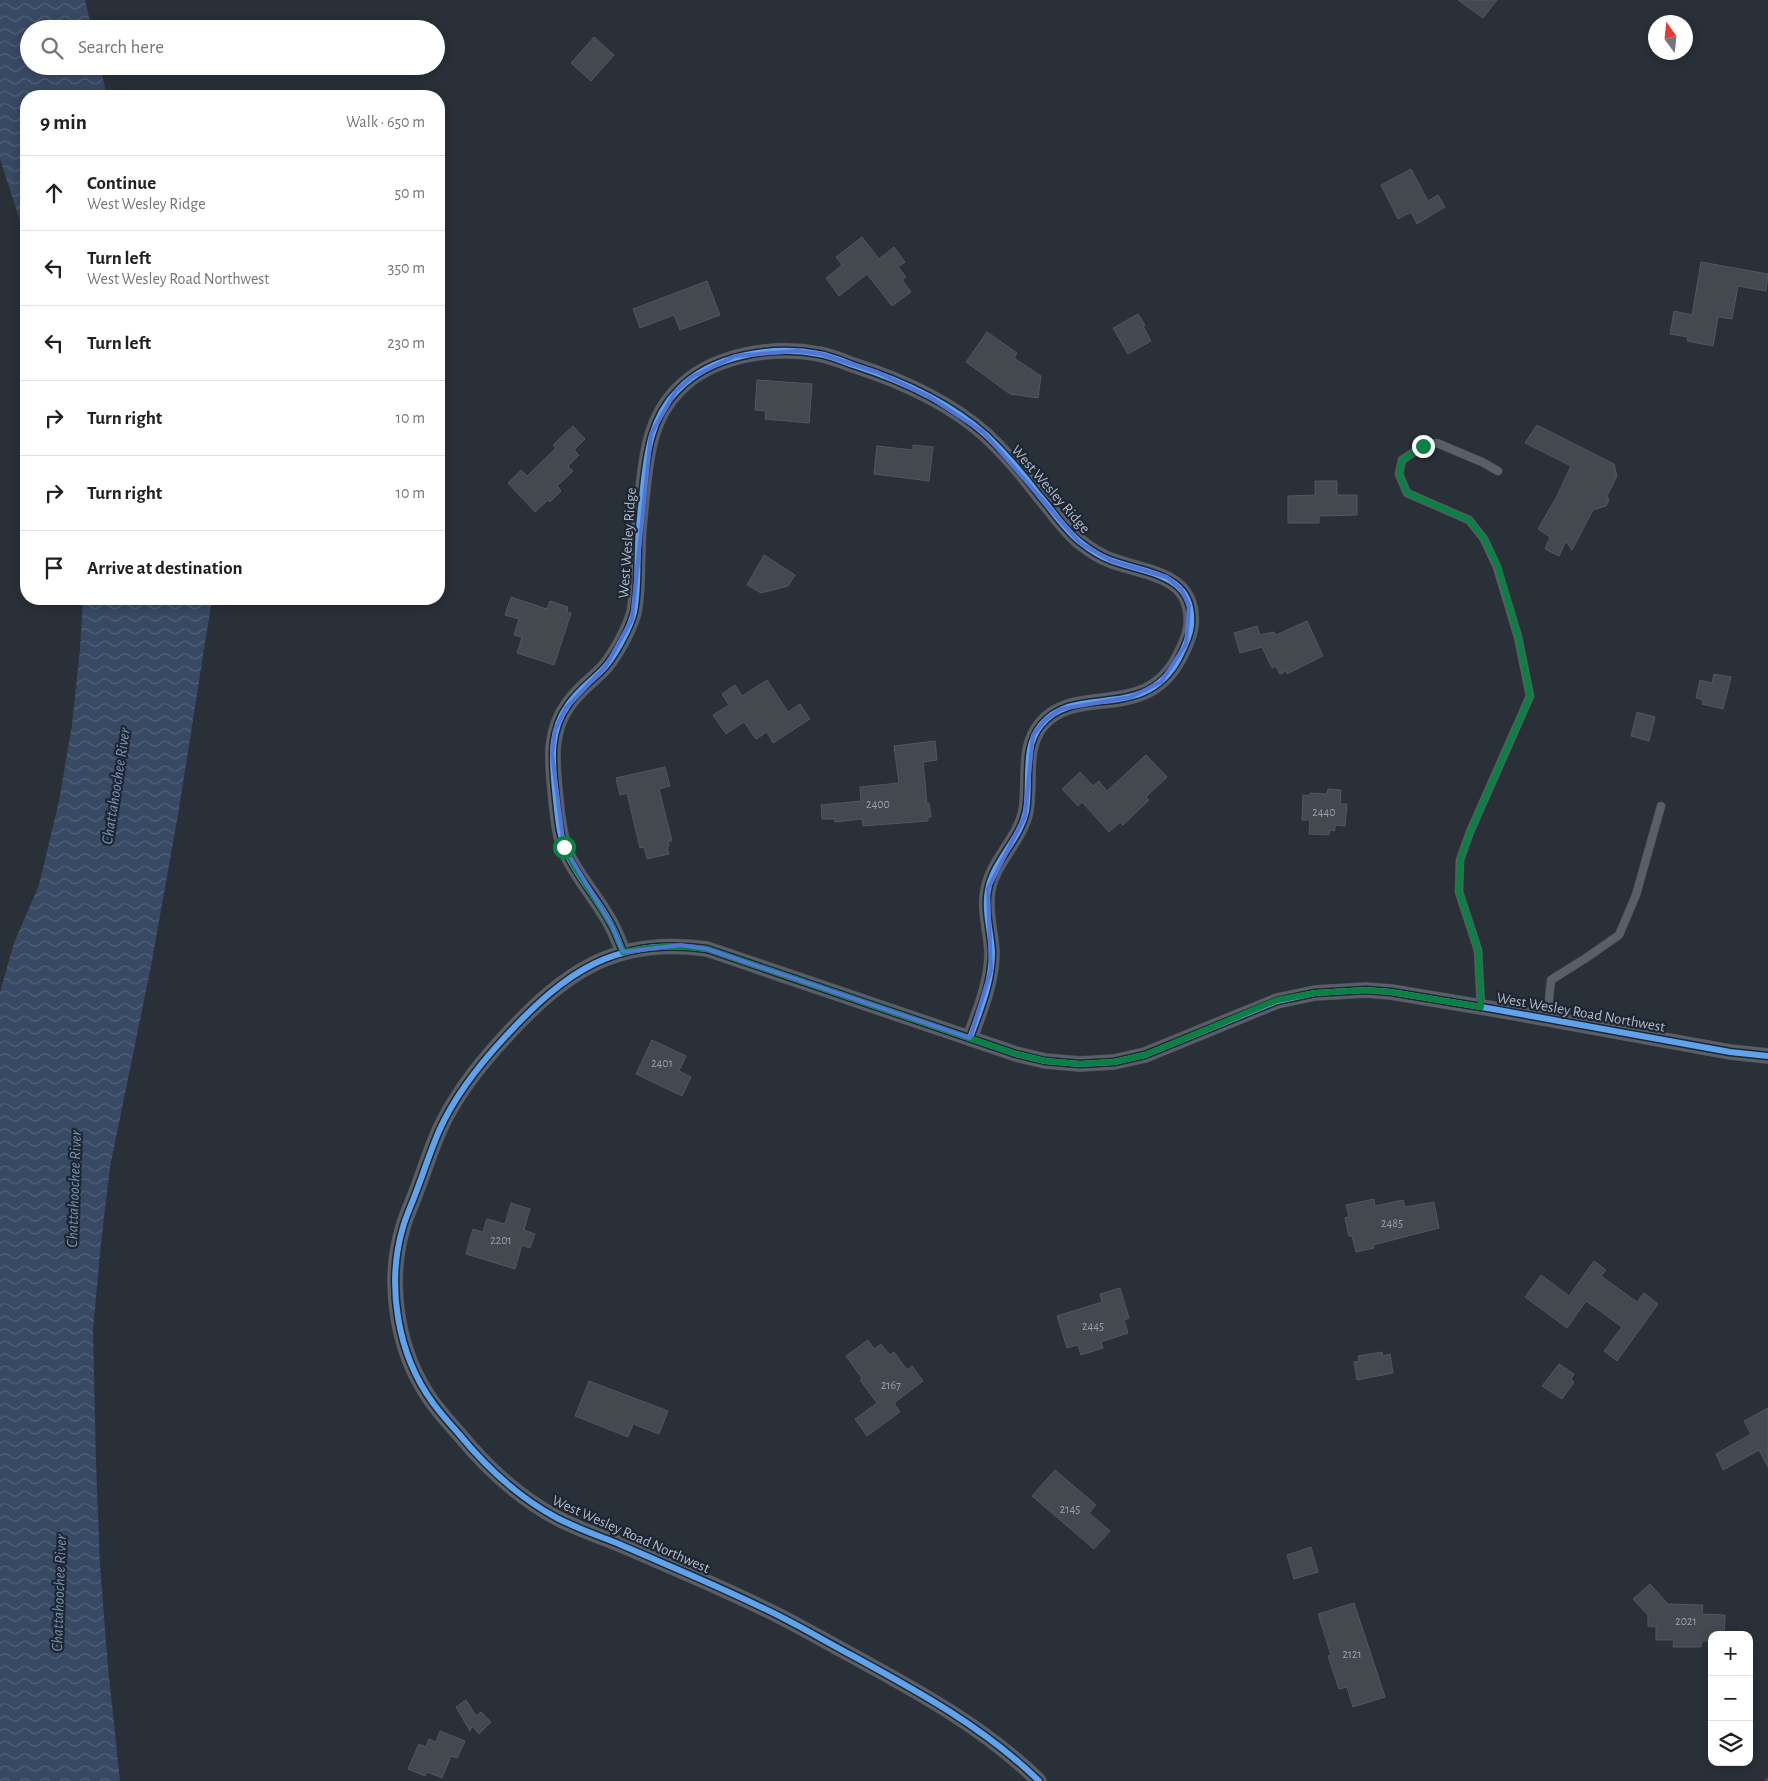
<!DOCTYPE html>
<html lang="en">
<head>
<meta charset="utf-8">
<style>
  :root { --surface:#fff; --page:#f2f2f2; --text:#202124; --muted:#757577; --line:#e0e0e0 }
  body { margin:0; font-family:"Alegreya Sans",sans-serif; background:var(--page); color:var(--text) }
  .controls { position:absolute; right:15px; bottom:15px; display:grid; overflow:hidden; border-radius:10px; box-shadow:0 2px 12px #0003 }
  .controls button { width:45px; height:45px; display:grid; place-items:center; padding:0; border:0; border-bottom:1px solid var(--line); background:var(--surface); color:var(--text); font:25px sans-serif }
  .compass { position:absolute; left:1648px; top:15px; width:45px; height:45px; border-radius:50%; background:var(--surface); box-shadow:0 2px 12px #0003; rotate:345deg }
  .stop { position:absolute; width:15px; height:15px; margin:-11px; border:4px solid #0b8043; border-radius:50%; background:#fff }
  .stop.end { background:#0b8043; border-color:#fff; box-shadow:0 1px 5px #0008 }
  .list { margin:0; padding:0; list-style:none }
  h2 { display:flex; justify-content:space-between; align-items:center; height:65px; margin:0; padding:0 20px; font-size:21px }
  h2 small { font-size:16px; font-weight:400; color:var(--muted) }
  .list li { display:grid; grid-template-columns:32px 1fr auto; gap:15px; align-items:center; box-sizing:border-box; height:75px; padding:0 20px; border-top:1px solid var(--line) }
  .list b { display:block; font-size:19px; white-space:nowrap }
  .list p { margin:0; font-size:16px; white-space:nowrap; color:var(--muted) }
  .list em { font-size:16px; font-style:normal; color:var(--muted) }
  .icon { flex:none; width:28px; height:28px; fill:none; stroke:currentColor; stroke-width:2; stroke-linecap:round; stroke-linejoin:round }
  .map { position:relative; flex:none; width:1768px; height:1781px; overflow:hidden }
  .search { position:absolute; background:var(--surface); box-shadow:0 2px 12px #0003; left:20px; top:20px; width:425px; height:55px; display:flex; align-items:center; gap:12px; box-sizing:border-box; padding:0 18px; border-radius:28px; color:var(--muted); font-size:19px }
  .panel { position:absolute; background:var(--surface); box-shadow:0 2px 12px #0003; left:20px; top:90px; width:425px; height:515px; border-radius:20px }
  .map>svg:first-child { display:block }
</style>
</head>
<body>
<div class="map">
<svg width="1768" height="1781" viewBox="0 0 1768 1781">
  <defs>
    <pattern id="water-waves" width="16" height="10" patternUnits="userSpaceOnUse" patternTransform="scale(1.25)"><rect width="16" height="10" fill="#384963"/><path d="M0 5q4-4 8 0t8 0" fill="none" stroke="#526178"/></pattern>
  </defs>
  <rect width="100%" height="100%" fill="#2a3038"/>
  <!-- water -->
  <path fill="url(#water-waves)" d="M0,0H85L92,29H29V66H100L107,96H26V239L0,159Z
    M83,599H212L178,815L151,966L110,1167L101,1243L93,1330L96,1463L100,1565L108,1667L120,1781H0V992L14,943L39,885L59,801L72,725L80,649Z"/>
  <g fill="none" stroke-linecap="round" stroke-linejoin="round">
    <!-- stream -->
    <path stroke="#384963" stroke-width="5" d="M1767,1781L1768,1780"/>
  </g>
  <!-- building -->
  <path fill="#444950" stroke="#52575f" d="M1458,0H1497L1483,18Z
    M594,37L614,55L591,81L571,63Z
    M1411,169L1428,201L1438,195L1445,207L1417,224L1411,212L1398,219L1381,185Z
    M862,237L879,259L894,247L905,262L898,267L906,277L902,280L911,292L892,306L867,274L839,296L826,278L842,265L836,257Z
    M1701,262L1768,274L1766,291L1738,286L1732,319L1718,317L1713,346L1687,341L1688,337L1670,334L1674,311L1692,315Z
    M707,281L720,315L680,330L674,315L640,328L633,309Z
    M1138,314L1145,325L1143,326L1151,341L1128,354L1113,328Z
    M987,332L1017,353L1014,358L1041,376L1038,398L1010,394L966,362Z
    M757,380L812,384L809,423L765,419L766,411L755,410Z
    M1537,425L1614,464L1617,476L1607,496L1609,500L1606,506L1593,510L1572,550L1566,541L1559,556L1545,549L1550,537L1538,529L1556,498L1571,466L1525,443Z
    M573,426L585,439L574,450L579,455L568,466L573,471L557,486L561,491L550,502L548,500L535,512L508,483L521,470L527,476L556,448L553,445Z
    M913,445L933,447L929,481L874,474L877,446L913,450Z
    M1315,481H1337V495H1357V515L1319,516V523H1288V496L1315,495Z
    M764,555L795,575L788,586L761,593L747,585Z
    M511,597L547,609L550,601L568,607L567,612L571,613L554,665L517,653L522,637L514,635L519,619L505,615Z
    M1307,621L1323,656L1287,674L1286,671L1280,674L1276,666L1272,668L1262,647L1240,653L1234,633L1257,626L1260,635L1274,632L1276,635Z
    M1714,674L1731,677L1723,709L1702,704L1703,700L1696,698L1700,680L1712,683Z
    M767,680L788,712L800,704L810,719L773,743L767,732L756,739L744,722L726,734L713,715L729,705L722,694L735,685L742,696Z
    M1637,712L1655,717L1649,741L1631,736Z
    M935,741L937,760L923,762L927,804L929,803L931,817H928V821L863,826L862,819L835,822V819H822L821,805L861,801L860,787L899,783L894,746Z
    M1146,755L1167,777L1146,797L1149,800L1123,825L1120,822L1109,832L1082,802L1078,806L1062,789L1080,772L1093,786L1099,781L1107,791Z
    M665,767L670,786L659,789L672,841H668L669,846L667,847L669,854L647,859L644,847L640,848L627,793L620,795L616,778Z
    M1328,789L1341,790L1340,804H1347L1345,826L1335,825V831L1330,830L1329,835L1309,834L1310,820H1302L1303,795L1310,796V793L1327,794Z
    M652,1040L686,1056L679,1071L691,1077L682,1096L636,1074Z
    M1374,1199L1375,1206L1403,1200L1405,1207L1434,1202L1439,1228L1373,1245L1374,1248L1356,1252L1352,1236H1349L1345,1218L1349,1217L1346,1205Z
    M511,1203L530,1209L524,1230L535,1234L530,1248L522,1245L515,1269L466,1254L473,1229L483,1232L487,1219L505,1224Z
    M1594,1261L1606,1270L1601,1276L1637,1302L1644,1293L1658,1304L1617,1361L1604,1351L1622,1327L1586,1301L1567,1328L1525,1297L1541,1275L1569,1296Z
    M1120,1288L1129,1318L1124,1320L1128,1333L1101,1342L1103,1348L1081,1355L1078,1345L1067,1348L1057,1316L1102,1302L1100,1294Z
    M868,1340L874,1349L881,1344L890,1355L894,1352L907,1370L912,1366L923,1381L894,1403L900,1412L867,1436L855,1419L877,1403L860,1380L862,1378L846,1356Z
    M1382,1352L1383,1356L1390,1354L1393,1373L1357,1380L1354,1362L1359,1361L1358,1356Z
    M1559,1364L1574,1374L1571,1379L1574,1382L1562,1399L1542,1386Z
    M589,1381L668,1411L659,1434L633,1424L628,1437L575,1416Z
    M1768,1408V1467L1759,1450L1723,1470L1716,1454L1751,1434L1744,1421Z
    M1055,1470L1096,1505L1089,1513L1110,1531L1094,1549L1032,1496Z
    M1311,1547L1318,1572L1294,1579L1287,1555Z
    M1650,1584L1668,1604L1703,1605L1702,1614L1725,1615L1724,1635H1712V1641H1702L1701,1647H1673L1674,1640H1656V1627L1648,1626V1615L1633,1599Z
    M1354,1603L1385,1697L1353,1707L1347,1687L1339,1689L1328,1656L1331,1655L1318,1614Z
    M466,1700L476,1716L481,1712L491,1722L479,1734L472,1726L470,1731L456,1707Z
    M440,1731L465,1741L457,1758L451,1756L442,1778L427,1772L425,1776L408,1769L419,1744L426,1747L429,1739L436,1742Z"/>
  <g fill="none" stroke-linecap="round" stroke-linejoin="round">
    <defs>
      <path id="service" d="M1481,1007L1478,950L1459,892L1460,860L1470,832L1530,696L1518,637L1497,567L1484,539L1469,520L1407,493L1399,474L1402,460L1423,446L1437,443L1482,462L1498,471
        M1547,1019L1551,980L1586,958L1619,935L1636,895L1661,806"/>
      <path id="minor" d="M623,952C620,944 617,936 613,928C600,901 578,879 566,852C559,835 558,817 556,800C553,767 547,734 568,705C578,690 593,680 605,667C616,654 630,628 634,612C638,592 637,571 638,550C638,529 641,509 643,488C647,452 651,417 678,390C711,355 773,345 819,354C831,356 842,361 853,365C900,380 949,402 986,435C1005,453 1023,474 1039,495C1053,511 1064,529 1080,542C1089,549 1099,556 1110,560C1146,574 1195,573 1191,625C1190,637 1184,648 1179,658C1144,724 1076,682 1041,725C1022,748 1031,782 1026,811C1020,840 993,861 988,890C984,910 991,932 992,952C992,983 980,1010 970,1038
        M1039,1781C985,1728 919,1692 853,1656C823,1640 793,1622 763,1608C716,1585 667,1565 619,1544C599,1536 576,1528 557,1518C518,1497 486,1467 459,1434C450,1424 441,1414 433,1403C397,1354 386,1284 403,1227C406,1216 411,1206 415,1195C423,1174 430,1152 439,1131C455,1095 479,1065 505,1037C565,972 615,936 707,949L1016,1054L1045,1061L1080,1064L1114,1062L1145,1055L1277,1001L1315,993L1366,990L1391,992L1493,1009L1730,1052L1768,1056"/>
    </defs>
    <!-- service casing -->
    <use href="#service" stroke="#484c53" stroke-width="9"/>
    <!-- minor casing -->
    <use href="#minor" stroke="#484c53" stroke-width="16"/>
    <!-- service -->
    <use href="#service" stroke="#5a5e66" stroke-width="8"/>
    <!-- minor -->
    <use href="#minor" stroke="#5a5e66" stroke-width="15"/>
    <defs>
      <path id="cycleway" d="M623,952C620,944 617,936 613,928C600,901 578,879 566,852C559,835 558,817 556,800C553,767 547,734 568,705C578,690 593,680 605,667C616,654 630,628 634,612C638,592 637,571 638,550C638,529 641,509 643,488C647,452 651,417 678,390C711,355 773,345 819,354C831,356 842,361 853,365C900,380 949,402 986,435C1005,453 1023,474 1039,495C1053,511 1064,529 1080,542C1089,549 1099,556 1110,560C1146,574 1195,573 1191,625C1190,637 1184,648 1179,658C1144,724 1076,682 1041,725C1022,748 1031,782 1026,811C1020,840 993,861 988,890C984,910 991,932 992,952C992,983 980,1010 970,1038
        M1039,1781C985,1728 919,1692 853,1656C823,1640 793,1622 763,1608C716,1585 667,1565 619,1544C599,1536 576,1528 557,1518C518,1497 486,1467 459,1434C450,1424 441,1414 433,1403C397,1354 386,1284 403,1227C406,1216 411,1206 415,1195C423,1174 430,1152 439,1131C455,1095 479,1065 505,1037C565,972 615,936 707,949L1016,1054L1045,1061L1080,1064L1114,1062L1145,1055L1277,1001L1315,993L1366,990L1391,992L1493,1009L1730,1052L1768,1056"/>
    </defs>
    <!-- cycleway casing -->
    <use href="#cycleway" stroke="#1d2633" stroke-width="9"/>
    <!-- cycleway -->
    <use href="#cycleway" stroke="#60a3ed" stroke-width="6"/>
  </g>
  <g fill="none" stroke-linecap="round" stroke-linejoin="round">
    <!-- route -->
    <path stroke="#0b8043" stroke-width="6" d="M564,847L574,866L612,926L623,952C651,946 678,945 707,949L1016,1054L1045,1061L1080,1064L1114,1062L1145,1055L1277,1000L1315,993L1366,990L1391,992L1481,1007L1478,950L1459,892L1460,860L1470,832L1530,696L1518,637L1498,567L1484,539L1469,520L1407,493L1399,474L1402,460L1423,446"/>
  </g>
  <!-- marked area -->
  <path fill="none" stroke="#5274d3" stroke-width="4" stroke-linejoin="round" d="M797,351L821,354L877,372L928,396L983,432L1080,543L1112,561L1167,577L1181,589L1189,605L1186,644L1161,682L1131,697L1061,709L1045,720L1033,735L1025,816L988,889L991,970L970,1038L707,949L681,945L623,952L612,926L564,847L552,754L555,730L566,708L606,666L632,619L651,434L676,391L692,377L735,356Z"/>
  <g text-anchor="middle" stroke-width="4.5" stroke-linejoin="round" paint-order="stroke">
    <!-- number labels -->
    <g font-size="12" fill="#989fab">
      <text x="878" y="808">2400</text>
      <text x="1324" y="816">2440</text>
      <text x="662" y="1067">2401</text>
      <text x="1392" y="1227">2485</text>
      <text x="501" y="1244">2201</text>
      <text x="1093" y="1330">2445</text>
      <text x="891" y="1389">2167</text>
      <text x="1070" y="1513">2145</text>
      <text x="1686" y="1625">2021</text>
      <text x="1352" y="1658">2121</text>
    </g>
    <!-- street labels -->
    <g font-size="15" fill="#b4bcc9" stroke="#1d2633">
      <text transform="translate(1051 489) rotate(49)" y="5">West Wesley Ridge</text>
      <text transform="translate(627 543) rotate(-86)" y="5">West Wesley Ridge</text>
      <text transform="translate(1581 1012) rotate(10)" y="5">West Wesley Road Northwest</text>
      <text transform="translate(631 1534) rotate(24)" y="5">West Wesley Road Northwest</text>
    </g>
    <!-- water labels -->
    <g font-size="16" font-style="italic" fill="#7c92b1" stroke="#1d2633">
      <text transform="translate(115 786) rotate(-81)" y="6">Chattahoochee River</text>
      <text transform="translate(73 1189) rotate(-88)" y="6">Chattahoochee River</text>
      <text transform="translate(58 1593) rotate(-88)" y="6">Chattahoochee River</text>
    </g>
  </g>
</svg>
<div class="controls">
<button>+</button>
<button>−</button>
<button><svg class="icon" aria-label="layers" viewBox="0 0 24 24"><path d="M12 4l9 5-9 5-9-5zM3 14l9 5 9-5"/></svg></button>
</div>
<svg class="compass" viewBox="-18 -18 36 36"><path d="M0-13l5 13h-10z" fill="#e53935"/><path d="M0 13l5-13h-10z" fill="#757577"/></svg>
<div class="stop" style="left:564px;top:847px"></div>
<div class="stop end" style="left:1423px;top:446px"></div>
<div class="search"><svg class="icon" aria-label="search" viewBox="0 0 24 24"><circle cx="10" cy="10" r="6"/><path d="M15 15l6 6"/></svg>Search here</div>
<section class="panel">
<h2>9 min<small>Walk · 650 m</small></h2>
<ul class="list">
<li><svg class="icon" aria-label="ahead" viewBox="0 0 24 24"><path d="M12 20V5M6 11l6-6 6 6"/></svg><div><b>Continue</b><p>West Wesley Ridge</p></div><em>50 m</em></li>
<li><svg class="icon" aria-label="left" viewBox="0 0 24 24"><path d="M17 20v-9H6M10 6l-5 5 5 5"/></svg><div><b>Turn left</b><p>West Wesley Road Northwest</p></div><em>350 m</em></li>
<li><svg class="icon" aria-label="left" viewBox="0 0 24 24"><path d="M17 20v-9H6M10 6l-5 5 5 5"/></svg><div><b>Turn left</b></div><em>230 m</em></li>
<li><svg class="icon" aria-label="right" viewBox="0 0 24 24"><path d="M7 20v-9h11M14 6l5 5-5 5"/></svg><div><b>Turn right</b></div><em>10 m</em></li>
<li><svg class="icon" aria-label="right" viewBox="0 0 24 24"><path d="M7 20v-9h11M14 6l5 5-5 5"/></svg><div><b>Turn right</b></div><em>10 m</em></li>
<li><svg class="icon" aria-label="arrive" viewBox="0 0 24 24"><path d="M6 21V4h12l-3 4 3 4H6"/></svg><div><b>Arrive at destination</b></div></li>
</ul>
</section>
</div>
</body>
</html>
